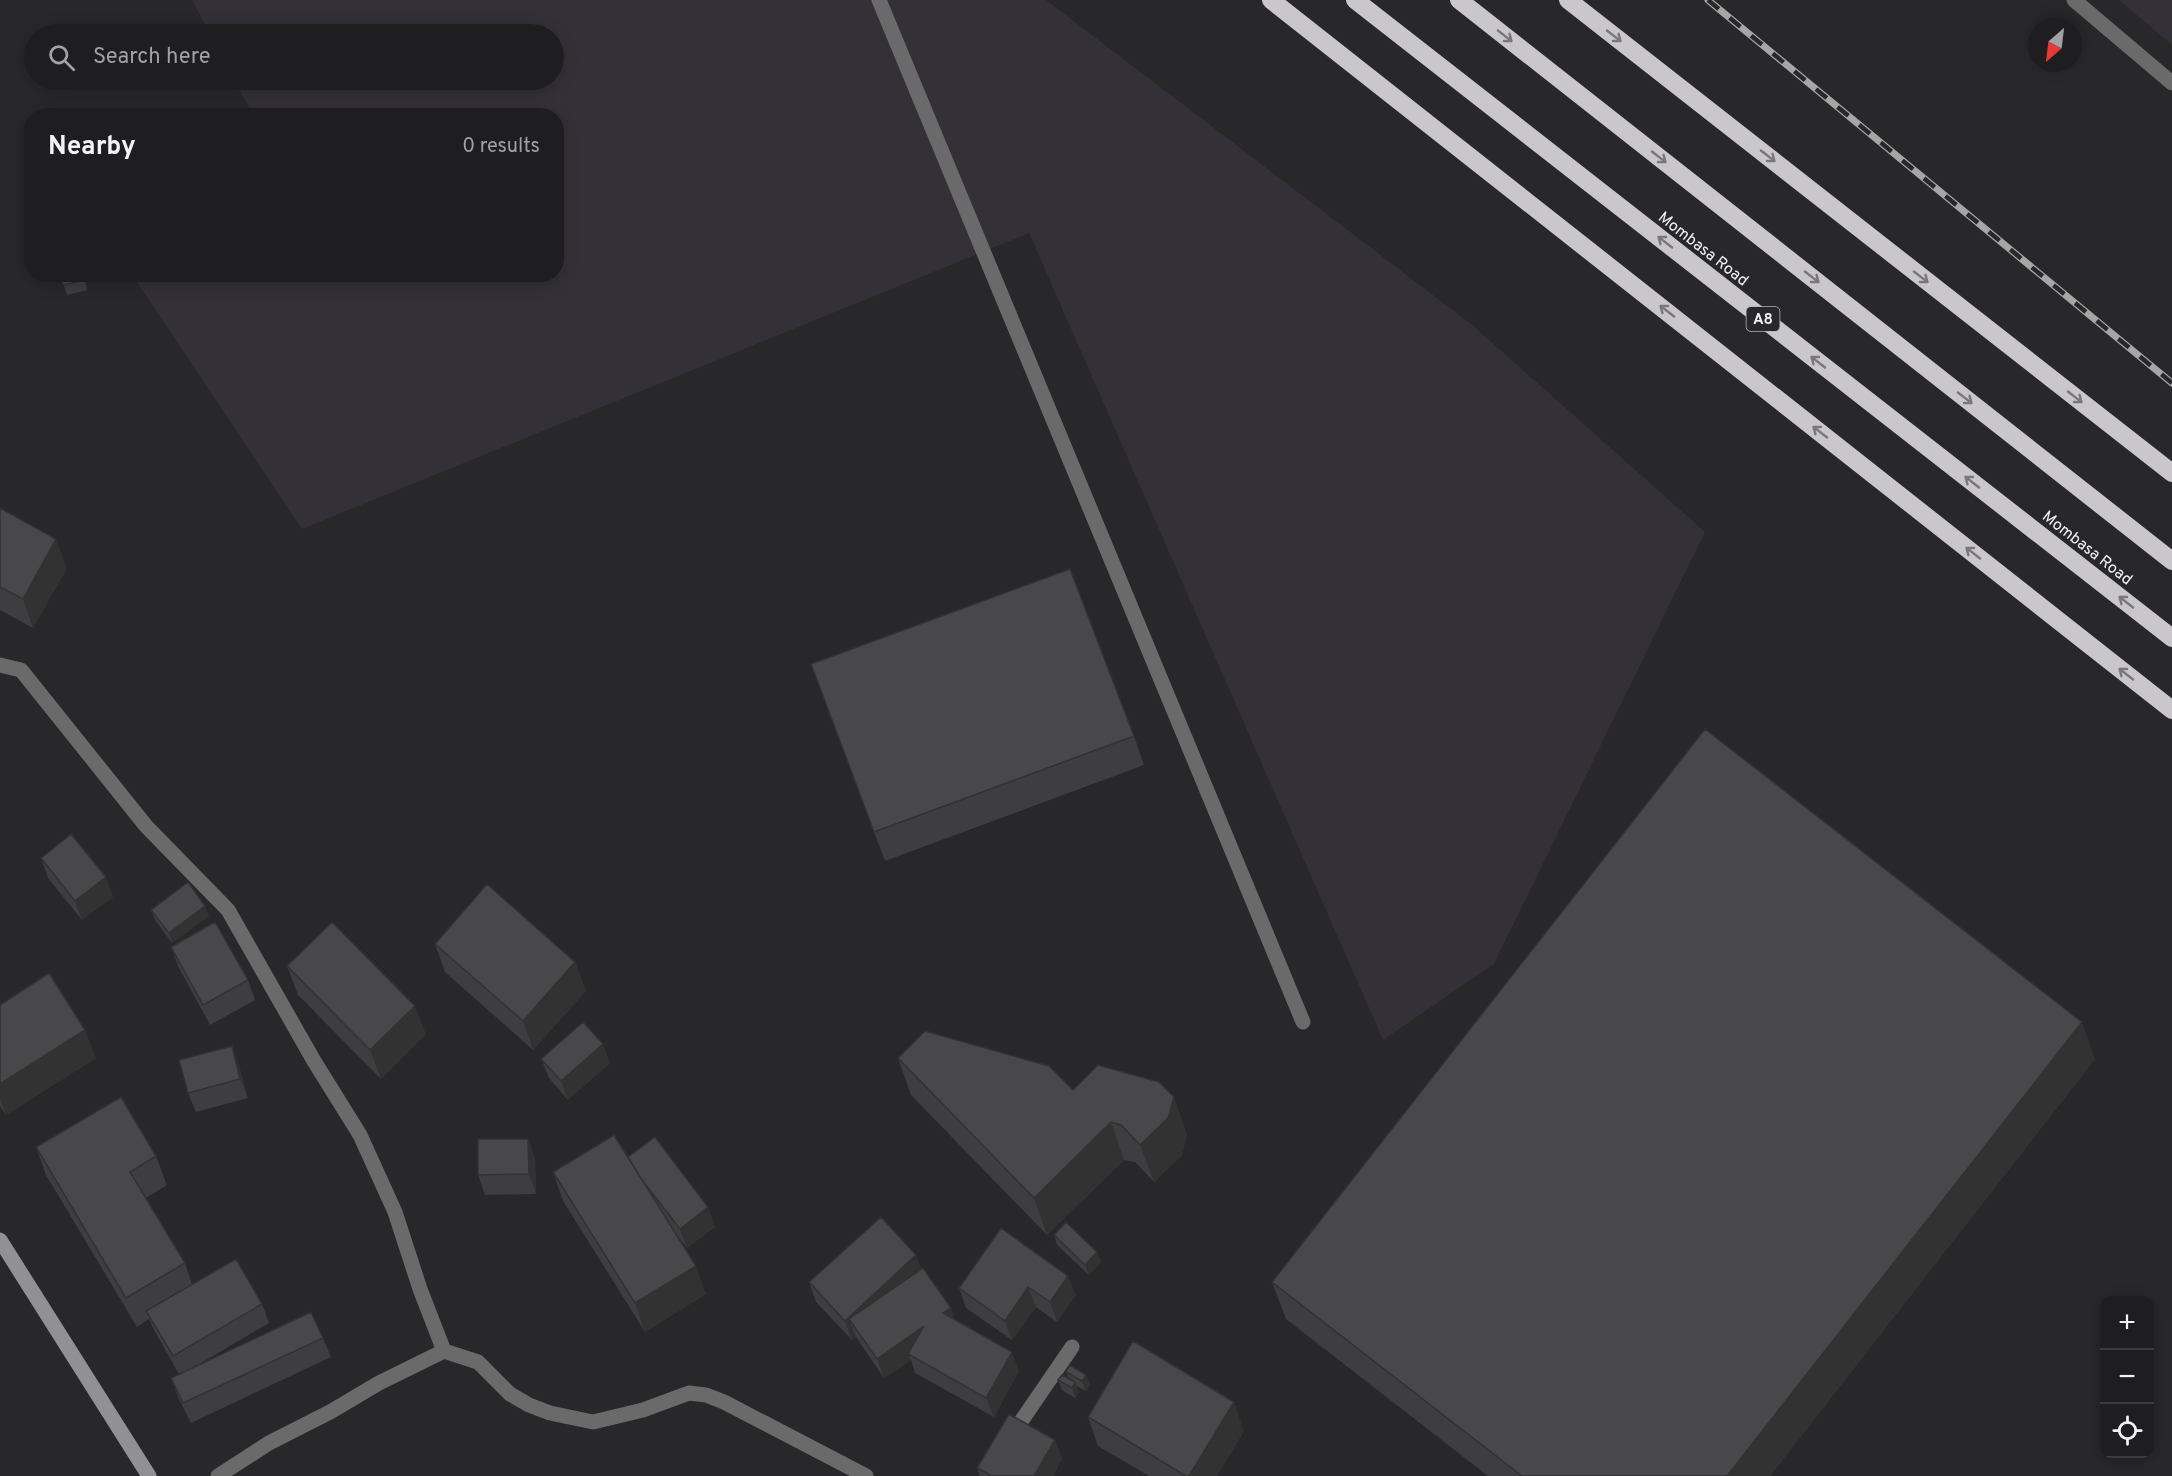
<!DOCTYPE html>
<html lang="en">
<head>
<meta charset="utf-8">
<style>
  :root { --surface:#1e1d1f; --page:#2b2a2c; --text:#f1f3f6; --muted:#a1a2a4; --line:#3c3b3d }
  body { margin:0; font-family:Overpass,sans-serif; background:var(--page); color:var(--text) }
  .controls { position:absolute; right:18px; bottom:18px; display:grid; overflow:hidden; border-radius:12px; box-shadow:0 3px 15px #0003 }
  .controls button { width:54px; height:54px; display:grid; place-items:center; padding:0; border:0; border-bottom:2px solid var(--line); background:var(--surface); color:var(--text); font:30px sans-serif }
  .compass { position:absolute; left:2028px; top:18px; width:54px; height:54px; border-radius:50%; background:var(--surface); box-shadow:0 3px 15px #0003; rotate:208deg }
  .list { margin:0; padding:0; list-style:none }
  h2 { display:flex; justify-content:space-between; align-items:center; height:78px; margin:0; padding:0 24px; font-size:26px }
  h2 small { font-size:20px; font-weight:400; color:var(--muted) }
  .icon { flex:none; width:33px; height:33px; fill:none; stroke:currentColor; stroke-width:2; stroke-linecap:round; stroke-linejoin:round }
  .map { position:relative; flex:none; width:2172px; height:1476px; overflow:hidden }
  .search { position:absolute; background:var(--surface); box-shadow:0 3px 15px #0003; left:24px; top:24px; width:540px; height:66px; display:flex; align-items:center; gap:15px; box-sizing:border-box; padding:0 21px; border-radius:33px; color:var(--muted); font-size:22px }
  .panel { position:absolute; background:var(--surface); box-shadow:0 3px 15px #0003; left:24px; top:108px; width:540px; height:174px; border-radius:24px }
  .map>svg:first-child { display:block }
</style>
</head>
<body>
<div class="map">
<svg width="2172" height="1476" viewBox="0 0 2172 1476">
  <rect width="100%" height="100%" fill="#282729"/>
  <!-- built -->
  <path fill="#343037" d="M192,0H1046L1471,324L1705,532L1494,964L1383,1040L1029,233L302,529L132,275L556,274V116L253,115L234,80H554V34H210Z
    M2119,0H2172V45Z"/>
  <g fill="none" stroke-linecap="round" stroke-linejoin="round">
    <!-- lane -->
    <path stroke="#6b6a6b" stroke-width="15" d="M879,0L1303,1022
      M2074,0L2172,83"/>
    <!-- street -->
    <path stroke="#6b6a6b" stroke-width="15" d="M0,665L21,670L146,826L228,910L314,1061L360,1135L395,1212L420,1289L444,1351
      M1011,1436L1072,1347
      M218,1476L269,1443L330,1412L379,1383L444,1351L478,1362L510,1394L529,1405L550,1413L593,1422L643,1410L689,1393L706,1395L724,1402L866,1476"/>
    <!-- secondary -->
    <path stroke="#919092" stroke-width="15" d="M0,1240L149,1476"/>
    <!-- highway -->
    <path stroke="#c9c7ca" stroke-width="18" d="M1271,0L2172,710
      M1355,0L2172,638
      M1459,0L2172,561
      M1568,0L2172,473"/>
    <defs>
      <path id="rail" d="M1708,0L2172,383"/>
    </defs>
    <!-- rail casing -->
    <use href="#rail" stroke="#a6a6a7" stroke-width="7"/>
    <!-- rail -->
    <use href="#rail" stroke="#282729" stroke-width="4.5" stroke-dasharray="14" stroke-linecap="butt"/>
  </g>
  <!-- wall -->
  <path fill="#3e3d3f" d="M60,274H84L87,290L67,295Z
    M0,508L67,568L33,628L0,610Z
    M822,693L1134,736L1144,765L885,861Z
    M41,858L113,897L82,920L48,878Z
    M151,910L209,916L172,943L155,920Z
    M435,944L575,962L586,991L533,1050L445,972Z
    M171,947L248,980L255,1000L210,1025L178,966Z
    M287,966L426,1034L381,1079L298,995Z
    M0,1005L96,1058L6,1115L0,1106Z
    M898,1058L1073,1090L1187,1134L1182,1155L1154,1182L1135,1162L1124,1160L1047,1235L911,1095Z
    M541,1059L610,1063L568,1100L549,1078Z
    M2095,1059L1770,1476H1488L1286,1319L1272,1282Z
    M239,1066L248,1098L196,1112L188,1093Z
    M528,1139L535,1158L536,1194L485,1195L478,1175Z
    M36,1147L156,1156L167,1185L146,1198L185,1263L192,1284L262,1304L269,1323L196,1366L323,1338L331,1357L191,1423L178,1397L171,1378L179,1374L154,1330L149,1319L137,1327L46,1175Z
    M628,1157L708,1207L715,1227L687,1248L676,1234L706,1294L645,1332L563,1201L553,1172Z
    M1001,1228L1076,1295L1057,1322L1036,1307L1012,1340L966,1308L959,1288Z
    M1054,1235L1097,1252L1101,1262L1089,1275L1057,1245Z
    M916,1255L921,1269L955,1320L1019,1371L994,1417L915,1373L911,1360L884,1378L856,1337L852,1340L816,1302L809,1282Z
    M1066,1372L1086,1375L1090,1385L1086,1391L1076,1386L1079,1392L1075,1398L1062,1390L1058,1380L1069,1379Z
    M1088,1417L1244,1431L1217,1476H1149L1098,1446Z
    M1055,1440L1062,1459L1053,1476H980L977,1468Z"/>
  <!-- shaded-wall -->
  <path fill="#323233" d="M56,539L67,568L33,628L23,599Z
    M106,877L113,897L82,920L75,901Z
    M205,906L209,916L172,943L169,933Z
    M575,962L586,991L533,1050L523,1021Z
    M415,1006L426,1034L381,1079L370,1050Z
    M2082,1022L2095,1059L1770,1476H1727Z
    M85,1030L96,1058L6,1115L0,1098V1084Z
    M603,1044L610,1063L568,1100L561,1081Z
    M232,1046L239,1066L248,1098L240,1079Z
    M1174,1097L1187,1134L1182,1155L1154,1182L1140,1145Z
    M1111,1122L1124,1160L1047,1235L1034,1198Z
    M528,1139L535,1158L536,1194L529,1174Z
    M708,1207L715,1227L687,1248L680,1229Z
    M1097,1252L1101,1262L1089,1275L1085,1265Z
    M916,1255L923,1275L849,1319L856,1337L852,1340L845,1321Z
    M696,1266L706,1294L645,1332L635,1303Z
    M1068,1276L1076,1295L1057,1322L1050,1302Z
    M1028,1287L1036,1307L1012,1340L1005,1321Z
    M951,1308L958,1327L943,1313Z
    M924,1326L908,1354L911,1360L884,1378L877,1359Z
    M1012,1352L1019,1371L994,1417L986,1398Z
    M1086,1375L1090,1385L1086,1391L1082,1381Z
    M1075,1382L1079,1392L1075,1398L1072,1388Z
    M1234,1402L1244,1431L1217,1476H1189Z
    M1055,1440L1062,1459L1053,1476H1034Z"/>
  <!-- building -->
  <path fill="#484749" stroke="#323233" stroke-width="1.5" d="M60,274H82L84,280L63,285Z
    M0,508L56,539L23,599L0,587Z
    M1070,569L1134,736L874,832L811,664Z
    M1705,729L2082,1022L1727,1476H1522L1272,1282Z
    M71,834L106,877L75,901L41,858Z
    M188,882L205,906L169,933L151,910Z
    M487,884L575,962L523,1021L435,944Z
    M215,922L248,980L203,1005L171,947Z
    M332,922L415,1006L370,1050L287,966Z
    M49,973L85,1030L0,1084V1005Z
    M583,1022L603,1044L561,1081L541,1059Z
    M925,1031L1049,1066L1073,1090L1098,1065L1159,1082L1174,1097L1168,1118L1140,1145L1121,1125L1111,1122L1034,1198L898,1058Z
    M232,1046L240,1079L188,1093L179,1060Z
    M121,1097L156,1156L130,1172L185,1263L126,1298L36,1147Z
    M614,1135L696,1266L635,1303L553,1172Z
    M655,1137L708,1207L680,1229L640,1177L628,1157Z
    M478,1139H528L529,1174L478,1175Z
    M881,1217L916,1255L845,1321L809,1282Z
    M1066,1222L1097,1252L1085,1265L1054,1235Z
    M1001,1228L1068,1276L1050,1302L1028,1287L1005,1321L959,1288Z
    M236,1259L262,1304L173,1356L146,1311Z
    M923,1268L951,1308L943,1313L1012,1352L986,1398L908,1354L924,1326L877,1359L849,1319Z
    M311,1312L323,1338L183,1403L171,1378Z
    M1133,1341L1234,1402L1189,1476H1186L1088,1417Z
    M1070,1365L1086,1375L1082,1381L1066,1372Z
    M1062,1375L1075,1382L1072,1388L1058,1380Z
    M1009,1414L1055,1440L1034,1476H992L977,1468Z"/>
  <!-- one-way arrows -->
  <defs><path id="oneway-shaft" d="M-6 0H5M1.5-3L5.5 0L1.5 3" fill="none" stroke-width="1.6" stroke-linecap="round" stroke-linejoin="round" transform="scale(1.5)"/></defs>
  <g stroke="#78777a">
    <use href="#oneway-shaft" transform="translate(1505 36) rotate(38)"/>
    <use href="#oneway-shaft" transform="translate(1614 36) rotate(38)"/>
    <use href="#oneway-shaft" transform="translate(1768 156) rotate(38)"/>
    <use href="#oneway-shaft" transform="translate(1659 157) rotate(38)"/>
    <use href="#oneway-shaft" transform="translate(1665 242) rotate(-142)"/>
    <use href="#oneway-shaft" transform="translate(1812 277) rotate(38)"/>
    <use href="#oneway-shaft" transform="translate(1921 277) rotate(38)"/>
    <use href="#oneway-shaft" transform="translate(1667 311) rotate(-142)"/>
    <use href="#oneway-shaft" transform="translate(1818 362) rotate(-142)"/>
    <use href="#oneway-shaft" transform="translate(2075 397) rotate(38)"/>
    <use href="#oneway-shaft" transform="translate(1965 398) rotate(38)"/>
    <use href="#oneway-shaft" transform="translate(1820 432) rotate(-142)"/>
    <use href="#oneway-shaft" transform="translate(1972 482) rotate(-142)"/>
    <use href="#oneway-shaft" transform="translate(1973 553) rotate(-142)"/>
    <use href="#oneway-shaft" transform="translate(2126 602) rotate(-142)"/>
    <use href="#oneway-shaft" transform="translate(2126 674) rotate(-142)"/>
  </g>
  <g text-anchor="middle" stroke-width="5" stroke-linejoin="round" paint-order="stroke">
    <!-- shield labels -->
    <rect fill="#282729" stroke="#b5b4b6" stroke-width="1.5" x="1746.5" y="307" width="33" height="24" rx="4.5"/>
    <g font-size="15" font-weight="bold" fill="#f1f1f2">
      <text x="1763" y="324">A8</text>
    </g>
    <!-- street labels -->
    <g font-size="16" fill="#f1f1f2" stroke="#282729">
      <text transform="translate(1704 248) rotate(38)" y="6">Mombasa Road</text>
      <text transform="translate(2088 547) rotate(38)" y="6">Mombasa Road</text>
    </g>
  </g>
</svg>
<div class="controls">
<button>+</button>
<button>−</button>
<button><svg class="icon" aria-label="locate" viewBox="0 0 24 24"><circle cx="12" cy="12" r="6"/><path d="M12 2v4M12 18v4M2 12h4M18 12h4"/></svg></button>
</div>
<svg class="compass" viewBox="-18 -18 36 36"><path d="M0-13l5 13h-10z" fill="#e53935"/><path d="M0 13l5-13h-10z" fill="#a1a2a4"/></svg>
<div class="search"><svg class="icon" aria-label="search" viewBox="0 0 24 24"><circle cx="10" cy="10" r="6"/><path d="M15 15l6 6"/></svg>Search here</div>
<section class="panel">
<h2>Nearby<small>0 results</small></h2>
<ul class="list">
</ul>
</section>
</div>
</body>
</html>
